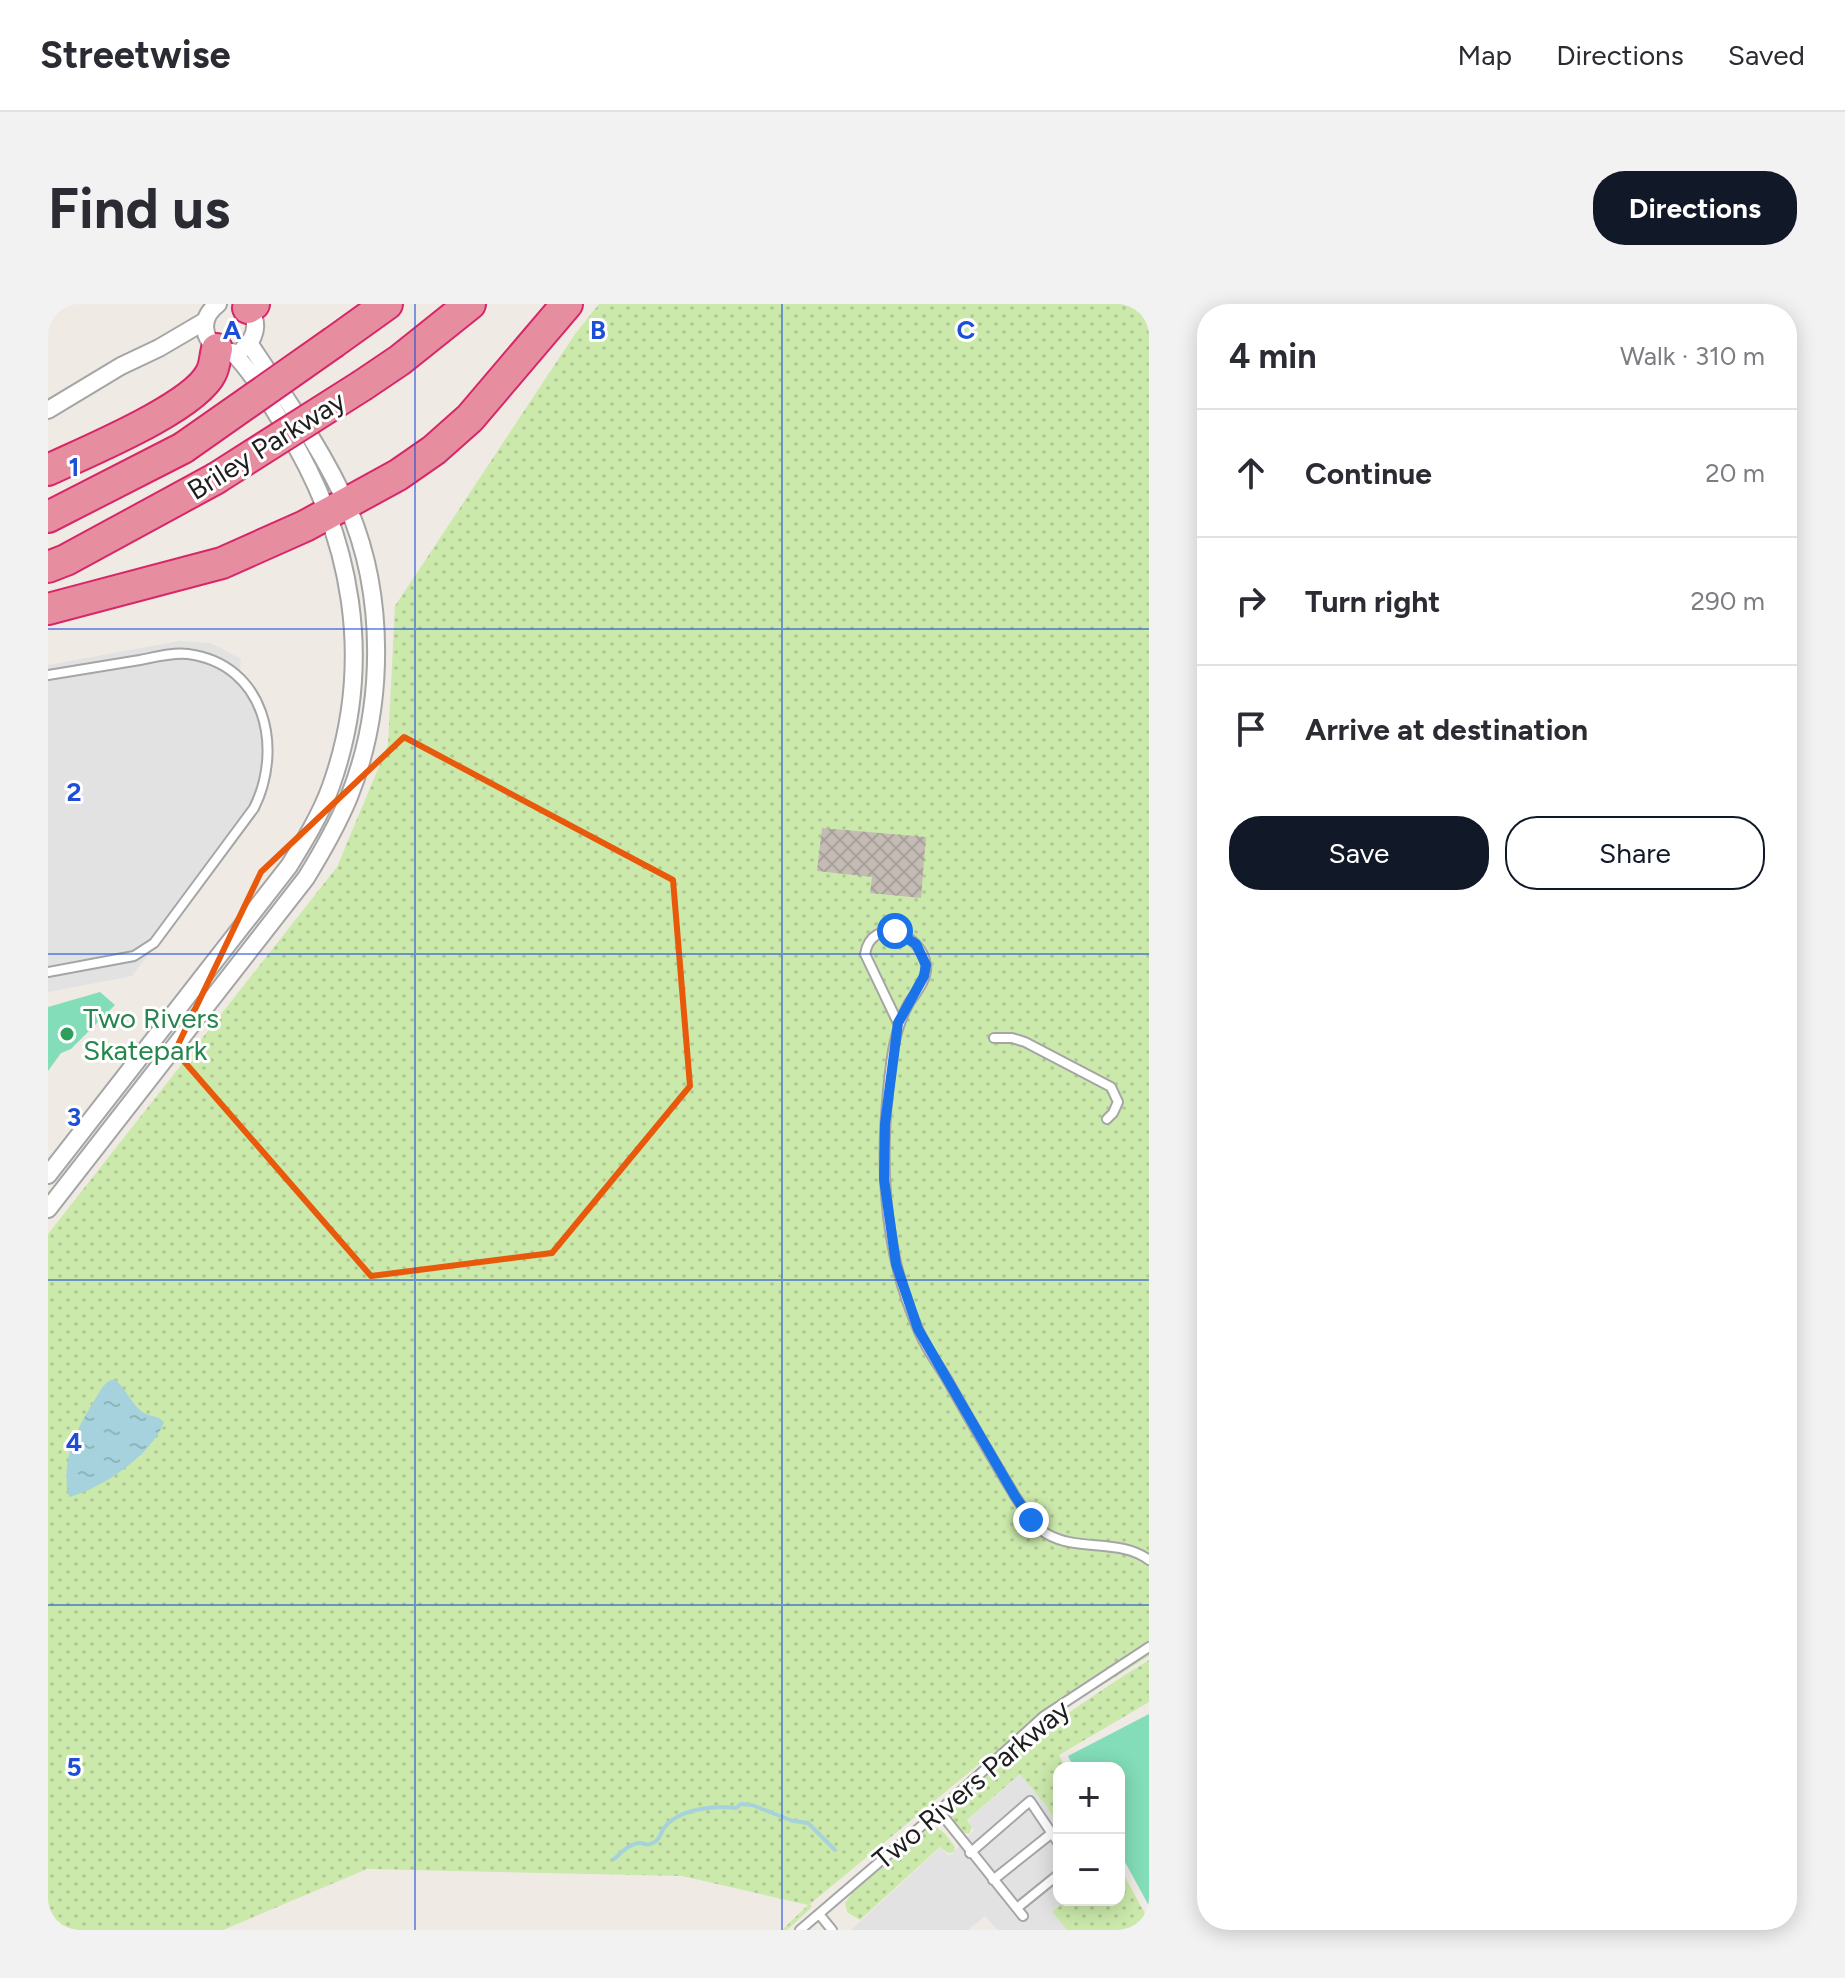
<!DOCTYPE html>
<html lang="en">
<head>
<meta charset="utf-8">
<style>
  :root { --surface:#fff; --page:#f2f2f3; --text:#2b2b33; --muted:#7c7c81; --line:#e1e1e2; --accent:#111827 }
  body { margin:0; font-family:Figtree,sans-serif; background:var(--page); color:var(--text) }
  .controls { position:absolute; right:24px; bottom:24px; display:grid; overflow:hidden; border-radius:16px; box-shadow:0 4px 20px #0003 }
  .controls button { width:72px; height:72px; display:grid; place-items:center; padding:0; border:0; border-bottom:2px solid var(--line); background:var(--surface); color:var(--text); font:40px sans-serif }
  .stop { position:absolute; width:24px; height:24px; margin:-18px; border:6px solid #1a73e8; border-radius:50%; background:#fff }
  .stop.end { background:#1a73e8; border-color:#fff; box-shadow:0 2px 8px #0008 }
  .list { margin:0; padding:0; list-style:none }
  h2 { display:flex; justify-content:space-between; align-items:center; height:104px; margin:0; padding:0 32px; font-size:34px }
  h2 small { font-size:26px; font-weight:400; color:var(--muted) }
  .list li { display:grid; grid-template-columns:52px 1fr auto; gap:24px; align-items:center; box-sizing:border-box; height:128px; padding:0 32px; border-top:2px solid var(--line) }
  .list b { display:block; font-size:30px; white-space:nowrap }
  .list em { font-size:26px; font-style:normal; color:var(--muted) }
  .actions { display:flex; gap:16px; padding:24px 32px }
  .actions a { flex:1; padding:18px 0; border:2px solid var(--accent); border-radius:32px; text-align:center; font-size:28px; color:var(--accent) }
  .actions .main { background:var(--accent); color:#fff }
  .icon { flex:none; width:44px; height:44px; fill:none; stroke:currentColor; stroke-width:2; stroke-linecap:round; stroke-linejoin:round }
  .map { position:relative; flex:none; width:1101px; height:1626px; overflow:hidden; border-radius:32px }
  header { display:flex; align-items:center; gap:48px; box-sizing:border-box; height:112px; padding:0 40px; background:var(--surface); border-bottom:2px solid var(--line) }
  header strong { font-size:38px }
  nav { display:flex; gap:44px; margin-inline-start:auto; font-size:28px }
  .intro { display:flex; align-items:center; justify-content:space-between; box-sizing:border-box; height:192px; padding:0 48px }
  h1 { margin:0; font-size:56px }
  .button { padding:20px 36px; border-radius:32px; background:var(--accent); color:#fff; font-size:28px; font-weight:700 }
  main { display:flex; gap:48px; padding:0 48px }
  aside { flex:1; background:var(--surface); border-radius:32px; box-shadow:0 4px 20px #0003 }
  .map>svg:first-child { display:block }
</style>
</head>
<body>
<header>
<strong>Streetwise</strong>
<nav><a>Map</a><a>Directions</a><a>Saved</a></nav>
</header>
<div class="intro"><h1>Find us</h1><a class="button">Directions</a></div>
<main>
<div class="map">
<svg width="1101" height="1626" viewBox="0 0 1101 1626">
  <defs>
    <pattern id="grass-dots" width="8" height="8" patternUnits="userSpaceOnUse" patternTransform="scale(2)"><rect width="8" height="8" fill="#cbe9ab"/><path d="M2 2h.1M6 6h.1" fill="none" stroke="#aec793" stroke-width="1.8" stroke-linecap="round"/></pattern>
    <pattern id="water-ripples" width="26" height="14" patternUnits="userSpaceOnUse" patternTransform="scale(2)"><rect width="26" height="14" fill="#a5d2dc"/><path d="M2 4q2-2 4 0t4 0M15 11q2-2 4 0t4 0" fill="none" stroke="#8eb4bc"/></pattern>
    <pattern id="building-cross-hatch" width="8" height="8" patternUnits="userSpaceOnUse" patternTransform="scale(2)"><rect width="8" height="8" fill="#c4bbb4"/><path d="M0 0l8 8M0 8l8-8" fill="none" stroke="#a8a09a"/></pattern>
  </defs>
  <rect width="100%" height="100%" fill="#efebe4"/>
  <!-- grass -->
  <path fill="url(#grass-dots)" d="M551,0H1101V1352L942,1451L762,1600L764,1603L739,1626H734L760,1601L634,1572L319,1565L175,1626H0V930L289,563L340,441L347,302L527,30Z
    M1101,1356V1398L1011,1451L1018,1464H1011V1524L999,1503L972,1470L919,1516L924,1523L921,1530C909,1528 899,1516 902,1503C964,1447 1030,1400 1101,1356Z
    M885,1523C895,1524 901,1535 907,1543L906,1548L900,1549L892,1543L812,1616L799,1608L797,1599L805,1588L874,1526Z
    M1071,1562L1101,1617V1626H1019L1004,1608L1017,1596H1071Z"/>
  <!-- pitch -->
  <path fill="#83ddb8" d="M52,688L67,701L23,745L13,749L0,767V703Z
    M1101,1410V1602L1071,1547V1464H1026L1020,1452Z"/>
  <!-- parking -->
  <path fill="#e2e2e2" d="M131,337L163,339L193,355L192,369L215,401L224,426L226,452L219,491L206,514L84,672L0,688V361Z
    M972,1470L999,1503L1011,1524V1596H1017L1004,1608L1019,1626H950L937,1612L920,1626H803L893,1543L899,1551L904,1550L926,1526L920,1516Z"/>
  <!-- water -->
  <path fill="url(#water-ripples)" d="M66,1075C79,1084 83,1102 98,1110C106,1113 110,1112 116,1118C104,1151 53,1185 21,1193C11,1151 33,1118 54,1084L59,1078Z"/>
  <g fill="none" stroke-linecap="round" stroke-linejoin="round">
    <!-- stream -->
    <path stroke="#a5d2dc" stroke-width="4" d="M566,1555C573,1549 582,1539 592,1539C601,1539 596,1543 605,1539C612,1536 612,1530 616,1524C630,1505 666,1501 688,1504L693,1500L704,1501L745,1517L760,1519L787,1546"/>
  </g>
  <!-- building -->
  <path fill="url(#building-cross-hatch)" d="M774,524L878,533L873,594L822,589L824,573L769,567Z"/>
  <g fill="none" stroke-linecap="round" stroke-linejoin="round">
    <defs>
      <path id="service" d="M0,371C31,366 61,361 92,356C107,353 125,348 140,350C217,360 236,444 206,504L106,639L86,652L0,668
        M850,719L817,650C824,611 874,629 878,661C880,674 868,689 861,699C846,726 843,756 840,787C832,866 837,950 870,1025C877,1043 890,1060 900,1077C922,1116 944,1154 967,1192C976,1205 985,1222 999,1230C1030,1248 1072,1234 1101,1256
        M946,734H964L977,738L1063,783L1070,798L1065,809L1059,815
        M891,1507L975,1612
        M922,1549L982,1497L1011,1540
        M945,1576L1004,1529
        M969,1604L1011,1570
        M771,1610L784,1626
        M752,1626L891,1507L996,1412L1101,1343"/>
      <path id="minor" d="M170,0C151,14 154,35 172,46
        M195,45C210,32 212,14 196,1
        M0,106L73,62L111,44L157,17
        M0,871L241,562C257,536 273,510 283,482C327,358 305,232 236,122C220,97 206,70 184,48
        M0,905L258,574C274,548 289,522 301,493C337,403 338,290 299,201C274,144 235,91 201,39"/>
      <path id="motorway" d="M200,4L206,0
        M286,38L339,0
        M315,81L352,56L422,0
        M0,166C38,148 146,104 163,69C167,62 167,52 169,45
        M0,213L135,144
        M0,263L18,256L167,175
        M0,305L174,259L257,222L350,171L386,146L422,114L519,0"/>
    </defs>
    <!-- service casing -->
    <use href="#service" stroke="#a5a5a5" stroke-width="12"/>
    <!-- minor casing -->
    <use href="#minor" stroke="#a5a5a5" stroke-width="20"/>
    <!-- motorway casing -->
    <use href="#motorway" stroke="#d82669" stroke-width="34"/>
    <!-- service -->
    <use href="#service" stroke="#fff" stroke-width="8"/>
    <!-- minor -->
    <use href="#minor" stroke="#fff" stroke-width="16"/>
    <!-- motorway -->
    <use href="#motorway" stroke="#e68da0" stroke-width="30"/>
    <defs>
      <path id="motorway-bridge" d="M135,144L286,38
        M167,175L315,81"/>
    </defs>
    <!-- motorway-bridge casing -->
    <use href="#motorway-bridge" stroke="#d82669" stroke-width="34" stroke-linecap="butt"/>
    <!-- motorway-bridge -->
    <use href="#motorway-bridge" stroke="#e68da0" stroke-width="30"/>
  </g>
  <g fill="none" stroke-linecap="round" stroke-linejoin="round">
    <!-- route -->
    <path stroke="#1a73e8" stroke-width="10" d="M847,627L868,640L878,661L876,672L850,719L837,820L836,875L848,960L870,1025L967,1192L983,1216"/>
  </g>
  <!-- marked area -->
  <path fill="none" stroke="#e8590c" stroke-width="6" stroke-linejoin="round" d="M356,433L625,576L642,782L504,949L323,972L127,747L213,568Z"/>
  <!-- grid -->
  <path fill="none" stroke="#1d4ed8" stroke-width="2" stroke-opacity="0.55" d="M367,0V1626M734,0V1626M0,325H1101M0,650H1101M0,976H1101M0,1301H1101"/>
  <!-- markers -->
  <circle fill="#2e9e5b" stroke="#fff" stroke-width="3" cx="19" cy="730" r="8"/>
  <g text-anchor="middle" stroke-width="6" stroke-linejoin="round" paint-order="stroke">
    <!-- street labels -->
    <g font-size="28" fill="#1e1e1e" stroke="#fff">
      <text transform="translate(218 141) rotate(-32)" y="10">Briley Parkway</text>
      <text transform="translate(923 1480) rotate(-40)" y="10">Two Rivers Parkway</text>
    </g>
    <!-- leisure labels -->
    <g font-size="28" fill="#27864d" stroke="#fff" text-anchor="start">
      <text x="35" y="724">Two Rivers<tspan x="35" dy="32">Skatepark</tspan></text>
    </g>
  </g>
  <g font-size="26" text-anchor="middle" font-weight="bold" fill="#1d4ed8" stroke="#fff" stroke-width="6" stroke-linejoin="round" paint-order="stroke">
    <text x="184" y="35">A</text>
    <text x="550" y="35">B</text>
    <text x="918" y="35">C</text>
    <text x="26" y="172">1</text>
    <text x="26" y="497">2</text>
    <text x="26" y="822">3</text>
    <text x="26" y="1147">4</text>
    <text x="26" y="1472">5</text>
  </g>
</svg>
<div class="controls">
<button>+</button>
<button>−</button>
</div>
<div class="stop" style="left:847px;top:627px"></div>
<div class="stop end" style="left:983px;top:1216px"></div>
</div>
<aside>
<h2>4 min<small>Walk · 310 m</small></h2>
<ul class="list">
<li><svg class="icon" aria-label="ahead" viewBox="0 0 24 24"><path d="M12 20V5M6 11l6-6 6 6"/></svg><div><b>Continue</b></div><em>20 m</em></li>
<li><svg class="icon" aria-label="right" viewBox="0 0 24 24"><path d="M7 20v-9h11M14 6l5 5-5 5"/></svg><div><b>Turn right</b></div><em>290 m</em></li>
<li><svg class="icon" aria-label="arrive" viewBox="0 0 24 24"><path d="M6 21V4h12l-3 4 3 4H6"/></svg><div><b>Arrive at destination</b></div></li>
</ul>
<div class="actions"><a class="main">Save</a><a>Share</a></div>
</aside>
</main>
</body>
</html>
